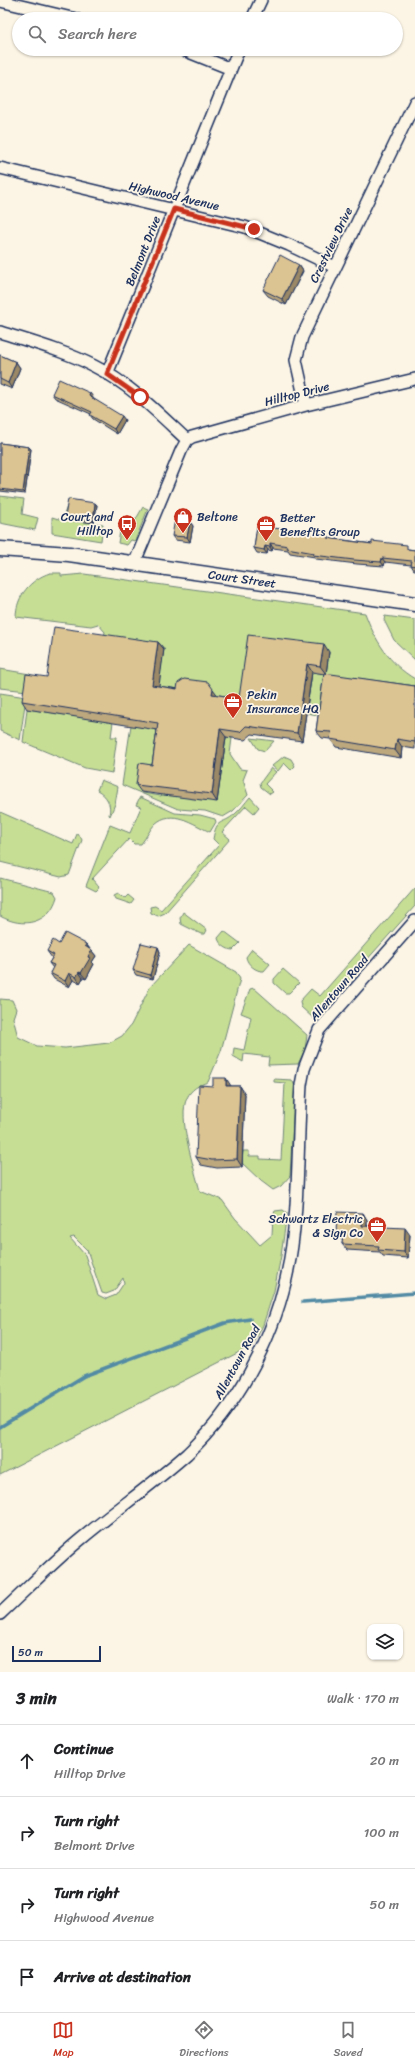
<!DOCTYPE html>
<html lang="en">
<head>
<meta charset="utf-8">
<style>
  :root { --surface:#fff; --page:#f6f6f6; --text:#202124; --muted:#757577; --line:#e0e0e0; --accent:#c8321e }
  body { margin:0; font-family:Sriracha,sans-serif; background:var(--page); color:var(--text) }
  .controls { position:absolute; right:12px; bottom:12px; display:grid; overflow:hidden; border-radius:8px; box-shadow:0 1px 3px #0004 }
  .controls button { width:36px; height:36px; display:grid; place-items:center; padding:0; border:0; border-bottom:1px solid var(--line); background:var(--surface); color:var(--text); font:20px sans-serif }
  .scale { position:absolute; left:12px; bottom:10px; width:89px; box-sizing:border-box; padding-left:4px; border:2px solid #1b2f5e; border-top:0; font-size:11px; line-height:14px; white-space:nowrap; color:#1b2f5e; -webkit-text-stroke:3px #fcf5e5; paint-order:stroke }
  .stop { position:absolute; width:12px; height:12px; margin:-9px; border:3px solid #c8321e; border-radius:50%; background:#fff }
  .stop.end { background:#c8321e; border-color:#fff; box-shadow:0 1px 4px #0008 }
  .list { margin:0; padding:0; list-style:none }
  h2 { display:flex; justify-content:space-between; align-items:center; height:52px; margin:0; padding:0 16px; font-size:17px }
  h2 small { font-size:13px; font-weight:400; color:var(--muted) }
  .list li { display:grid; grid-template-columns:26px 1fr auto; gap:12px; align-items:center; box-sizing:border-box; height:72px; padding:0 16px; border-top:1px solid var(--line) }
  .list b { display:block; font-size:15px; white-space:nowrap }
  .list p { margin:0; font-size:13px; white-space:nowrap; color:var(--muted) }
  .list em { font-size:13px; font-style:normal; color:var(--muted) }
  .icon { flex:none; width:22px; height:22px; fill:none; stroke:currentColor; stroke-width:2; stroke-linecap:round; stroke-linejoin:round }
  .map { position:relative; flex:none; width:415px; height:1672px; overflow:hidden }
  .search { position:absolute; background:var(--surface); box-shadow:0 1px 3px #0004; left:12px; right:12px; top:12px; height:44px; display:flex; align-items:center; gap:10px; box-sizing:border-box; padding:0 14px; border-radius:22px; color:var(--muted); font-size:15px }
  .sheet { height:340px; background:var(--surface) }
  nav { display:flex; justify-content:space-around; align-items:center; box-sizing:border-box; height:56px; border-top:1px solid var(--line); background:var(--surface); font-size:11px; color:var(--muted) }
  nav a { display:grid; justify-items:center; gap:2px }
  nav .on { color:var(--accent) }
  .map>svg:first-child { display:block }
</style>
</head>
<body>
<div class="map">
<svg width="415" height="1672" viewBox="0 0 415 1672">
  <rect width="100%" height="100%" fill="#fcf5e5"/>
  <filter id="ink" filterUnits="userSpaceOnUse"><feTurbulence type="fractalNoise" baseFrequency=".025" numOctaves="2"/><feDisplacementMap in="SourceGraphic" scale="8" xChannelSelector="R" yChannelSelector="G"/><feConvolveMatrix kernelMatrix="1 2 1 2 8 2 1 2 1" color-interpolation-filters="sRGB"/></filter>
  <g filter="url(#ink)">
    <!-- green -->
    <path fill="#c6de94" stroke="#708679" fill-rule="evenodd" d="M0,496L24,499L22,514L38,518L35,530L0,523Z
      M70,498L72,502L67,519L103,524L101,541L52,533V517L62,520Z
      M143,507L148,509L135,541L131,540L127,545L118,543L121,525L132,526Z
      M50,573H61V576L84,574L365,613C375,640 389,664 415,679V694L325,716L306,713L312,672L324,673L329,653L244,706L158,693L103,641L105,632L98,624L91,626L16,617C16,596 31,579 50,573Z
      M385,616L415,620V660L394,640L384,620Z
      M0,669L30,674L27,691L0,688Z
      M0,693L26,697L20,740L0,731Z
      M27,709L113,722L111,737H117L112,773L85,768L23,742Z
      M180,716L158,773L142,791L143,793L161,796L163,794L215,801L217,800L226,737L232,738L230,754L240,769L247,770L243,780L248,795L233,811L223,817L205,811L178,809L122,785L131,725Z
      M251,738L274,741L265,751L258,749Z
      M284,756L291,759L295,766L291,770L284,763L278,771L272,766Z
      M271,768L276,772L265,784L273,792L270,794L261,787L260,783Z
      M101,780L118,787L115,804L110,816L109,815C112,804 106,795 97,790Z
      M140,797L175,813L200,815L215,819L216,822L210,832C193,824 172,808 155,824C150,829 146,838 141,844H134L129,839L92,879L99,887L98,889L96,891L86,886L110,825L130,833L141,807L136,805Z
      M250,797L259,807L254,813L246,806L222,832L230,839L165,913L158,916L151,913L150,907L155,906L161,910L219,845L213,839C217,817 221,826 235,814C240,810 245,803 250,797Z
      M0,812L73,844L77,834L80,836L82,840L69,875L61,877L0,862Z
      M0,878L54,892L57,897C49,924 23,929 0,916Z
      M415,888V906L314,1019L301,1007L300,1001L311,989L320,996Z
      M118,893L125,898L128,895L134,900L131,904L116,899L114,895Z
      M183,912L207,930L205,934H201L181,924L180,918Z
      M224,931L240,943L233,950C227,950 219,944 218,938Z
      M189,945L236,972L240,979L221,1051L208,1082C199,1085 191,1089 187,1098C177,1117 195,1171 200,1191L222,1200L235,1218L260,1245L272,1235L273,1216L275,1211L283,1210L287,1213L281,1256L274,1291L263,1325L253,1345L0,1475V999L12,1000L16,1009L13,1018L18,1037L37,1046L65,1048L109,1043L122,1036L131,1025L150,987ZM74,1237L87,1250L102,1293L106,1294L114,1291L123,1278L124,1283L116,1295L106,1299L98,1295L85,1255L70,1238Z
      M252,949L270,964L264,971C256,972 247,964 246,957Z
      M283,969L299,983L289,993H285L274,983V979Z
      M254,988L307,1035L305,1050L298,1064L268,1065L269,1057L244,1054L243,1062L233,1056L234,1048L244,1050L251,1017L241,1013L250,989Z
      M274,1079L292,1080L295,1086L290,1176L281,1186L273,1190L261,1181L242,1163L243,1151H249V1156H260V1159L281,1160L285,1083L274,1082Z"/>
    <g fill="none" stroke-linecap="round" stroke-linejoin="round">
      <!-- stream -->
      <path stroke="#538ba5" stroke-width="3.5" d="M303,1302L415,1293
        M0,1427L84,1376L225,1323L250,1319"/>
      <defs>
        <path id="minor" d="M0,1L76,19
          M252,19L261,0
          M181,49L231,69
          M0,168L245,227L289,245L335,267
          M0,332C31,342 65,351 94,366C130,384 158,413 187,440
          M107,374L239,49
          M306,405L296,360L302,337L415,102
          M134,564L181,451L187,440L192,437L306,405L415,379
          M0,1614C27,1589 53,1562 81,1539C116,1510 153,1484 187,1454C236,1408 271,1344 286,1279C300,1218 297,1148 301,1085L304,1069L319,1030L415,921"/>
        <path id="major" d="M0,549L69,554L415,604"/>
      </defs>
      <!-- minor casing -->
      <use href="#minor" stroke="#1b2f5e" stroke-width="14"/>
      <!-- major casing -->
      <use href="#major" stroke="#1b2f5e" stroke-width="17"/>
      <!-- minor -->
      <use href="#minor" stroke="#fcf5e5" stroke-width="11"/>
      <!-- major -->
      <use href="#major" stroke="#fcf5e5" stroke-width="14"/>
    </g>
    <!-- wall -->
    <path fill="#bda87e" stroke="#1b2f5e" d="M299,265L303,271L286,305L268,296L263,290Z
      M0,355L16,362L20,368L12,389L0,384Z
      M52,394L93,397L92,398L125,420L117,434L93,419L90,415L91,414L55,398Z
      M0,443L29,447L31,449L25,494L0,491Z
      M97,505L94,523L67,520L65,517Z
      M190,522L193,526L190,542L175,540L172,536Z
      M257,526L328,535L330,538L415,550V570H414L411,565L385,562L384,566L357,564L316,559L315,557L290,553L288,550L273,548L272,551L268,550L267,554L257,553L254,548Z
      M158,642L164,649L158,686L239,698L329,652L326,674L415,686V749L402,747L401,758L336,747L330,739L322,738L316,731L324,674L312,672L302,741L252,734L245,740L226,737L217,802L141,792L136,785L152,765L157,730L27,709L22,701L47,677Z
      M59,944H86L96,956L92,962L94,964L86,979L83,978L80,983L73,980L69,987L54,979L50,973L53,968L49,963L52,958L47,951Z
      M158,947L160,952L153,979L136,975L133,970Z
      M231,1086H240L245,1094L242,1167L217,1168L201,1165L196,1157Z
      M363,1213L367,1220V1226L410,1235L408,1258L383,1256L380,1252L347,1250L342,1244L343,1239H340L336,1233Z"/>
    <!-- shaded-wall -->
    <path fill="#9a8866" stroke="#1b2f5e" d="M299,265L303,271L286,305L282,299Z
      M16,362L20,368L12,389L8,383Z
      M90,393L93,397L92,400L89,396Z
      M122,416L125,420L117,434L114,429Z
      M29,447L31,449L25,494L23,492Z
      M95,503L97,505L94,523L93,521Z
      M190,522L193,526L190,542L187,537Z
      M270,543L273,548L272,551L270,547Z
      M265,546L268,550L267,554L264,550Z
      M382,558L385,562L384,566L381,562Z
      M158,642L164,649L158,693L152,685Z
      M324,644L329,652L326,674L320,666Z
      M307,664L312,672L302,741L297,733Z
      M213,689L219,697L212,694Z
      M220,729L226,737L217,802L212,794Z
      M397,739L402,747L401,758L395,750Z
      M86,944L90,950L85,946Z
      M158,947L160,952L153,979L150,975Z
      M91,950L96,956L92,962L94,964L86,979L81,973L88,957Z
      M79,972L83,978L80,983L76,977Z
      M69,973L73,980L69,987L65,981Z
      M226,1078L231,1086H226Z
      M240,1086L245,1094L242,1167L237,1159Z
      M363,1213L367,1220V1232L362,1226Z
      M405,1228L410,1235L408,1258L404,1252Z"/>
    <!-- building -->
    <path fill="#dcc392" stroke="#1b2f5e" d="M280,255L299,265L282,299L263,290Z
      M0,355L16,362L8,383L0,379Z
      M59,379L90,393L89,396L122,416L114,429L90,415L92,412L52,394Z
      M0,443L29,447L23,492L0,489Z
      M68,499L95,503L93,521L65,517Z
      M175,519L190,522L187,537L172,536Z
      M257,526L328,535L327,538L372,544V541L407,545V549L415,550V566L411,565L412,561L382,558L381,562L354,560L313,555L314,553L287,548L288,546L270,543V547L265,546L264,550L254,548Z
      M54,627L158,642L152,685L177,689L178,683L184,679L208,682L213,689L212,694L239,698L248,635L324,644L320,666L307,664L297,733L246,726L240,732L220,729L212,794L136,785L139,763L152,765L158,723L22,701L26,674L47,677Z
      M324,673L415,686V742L397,739L395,750L330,739L331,732L316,731Z
      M65,933L86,944L85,946L91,950L88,957L90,958L81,973L79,972L76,977L69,973L65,981L50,973L54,965L49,963L54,955L47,951L53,940L59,944Z
      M141,943L158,947L150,975L133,970Z
      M213,1078H226V1086H240L237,1159L212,1160L196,1157L199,1085L213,1086Z
      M337,1212L363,1213L362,1226L405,1228L404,1252L378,1250L379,1246L342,1244L343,1233H336Z"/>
  </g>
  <g fill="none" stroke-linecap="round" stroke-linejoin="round" filter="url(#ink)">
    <!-- route -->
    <path stroke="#c8321e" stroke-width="5" d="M140,397L107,374L174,209L254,229"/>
  </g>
  <!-- icons -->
  <defs>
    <symbol id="shop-pin" viewBox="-11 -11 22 30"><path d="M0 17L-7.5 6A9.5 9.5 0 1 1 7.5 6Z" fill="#c8321e" stroke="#fcf5e5"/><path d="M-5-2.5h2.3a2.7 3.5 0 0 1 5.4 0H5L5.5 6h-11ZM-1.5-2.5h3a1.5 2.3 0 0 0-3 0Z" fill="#fff"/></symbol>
    <symbol id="bus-pin" viewBox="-11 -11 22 30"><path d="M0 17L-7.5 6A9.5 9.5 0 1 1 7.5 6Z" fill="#c8321e" stroke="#fcf5e5"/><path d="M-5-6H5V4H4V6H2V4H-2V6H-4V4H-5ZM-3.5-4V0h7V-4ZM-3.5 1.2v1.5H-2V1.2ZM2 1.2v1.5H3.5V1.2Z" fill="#fff"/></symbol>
    <symbol id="office-pin" viewBox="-11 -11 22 30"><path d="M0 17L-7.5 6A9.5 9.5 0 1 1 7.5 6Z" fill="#c8321e" stroke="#fcf5e5"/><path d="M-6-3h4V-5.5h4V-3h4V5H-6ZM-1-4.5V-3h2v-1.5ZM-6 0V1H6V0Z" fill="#fff"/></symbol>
  </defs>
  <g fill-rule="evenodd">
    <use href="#shop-pin" x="172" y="506" width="22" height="30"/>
    <use href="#bus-pin" x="116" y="513" width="22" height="30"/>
    <use href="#office-pin" x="255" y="514" width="22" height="30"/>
    <use href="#office-pin" x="222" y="691" width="22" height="30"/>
    <use href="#office-pin" x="366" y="1215" width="22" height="30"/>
  </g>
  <g text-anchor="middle" stroke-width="3.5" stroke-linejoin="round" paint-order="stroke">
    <!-- street labels -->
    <g font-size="12" fill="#1b2f5e" stroke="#fcf5e5">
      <text transform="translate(174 196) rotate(13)" y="4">Highwood Avenue</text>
      <text transform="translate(331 245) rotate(-64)" y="4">Crestview Drive</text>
      <text transform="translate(143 251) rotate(-68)" y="4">Belmont Drive</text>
      <text transform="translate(297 394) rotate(-14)" y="4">Hilltop Drive</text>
      <text transform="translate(242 579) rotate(8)" y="4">Court Street</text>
      <text transform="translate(339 988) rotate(-49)" y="4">Allentown Road</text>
      <text transform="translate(237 1362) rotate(-61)" y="4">Allentown Road</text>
    </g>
    <!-- poi labels -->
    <g font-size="12" fill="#1b2f5e" stroke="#fcf5e5" text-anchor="start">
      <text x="113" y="521" text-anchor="end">Court and<tspan x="113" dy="14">Hilltop</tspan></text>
      <text x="197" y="521">Beltone</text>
      <text x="280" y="522">Better<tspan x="280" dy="14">Benefits Group</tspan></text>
      <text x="247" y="699">Pekin<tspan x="247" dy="14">Insurance HQ</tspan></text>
      <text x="363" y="1223" text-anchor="end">Schwartz Electric<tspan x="363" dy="14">&amp; Sign Co</tspan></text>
    </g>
  </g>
</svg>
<div class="controls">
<button><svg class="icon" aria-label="layers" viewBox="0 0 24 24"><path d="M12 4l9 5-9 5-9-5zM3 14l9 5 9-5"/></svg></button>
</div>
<div class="scale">50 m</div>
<div class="stop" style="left:140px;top:397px"></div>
<div class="stop end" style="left:254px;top:229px"></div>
<div class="search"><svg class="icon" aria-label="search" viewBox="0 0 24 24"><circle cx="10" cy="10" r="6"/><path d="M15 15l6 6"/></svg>Search here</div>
</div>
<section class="sheet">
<h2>3 min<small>Walk · 170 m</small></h2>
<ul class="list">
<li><svg class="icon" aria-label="ahead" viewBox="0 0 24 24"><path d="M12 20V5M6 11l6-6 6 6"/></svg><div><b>Continue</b><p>Hilltop Drive</p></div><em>20 m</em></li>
<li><svg class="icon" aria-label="right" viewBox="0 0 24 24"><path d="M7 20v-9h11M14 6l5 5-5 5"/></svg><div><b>Turn right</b><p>Belmont Drive</p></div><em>100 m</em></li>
<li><svg class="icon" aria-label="right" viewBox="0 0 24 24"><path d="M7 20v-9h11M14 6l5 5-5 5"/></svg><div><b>Turn right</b><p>Highwood Avenue</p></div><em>50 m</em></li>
<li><svg class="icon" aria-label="arrive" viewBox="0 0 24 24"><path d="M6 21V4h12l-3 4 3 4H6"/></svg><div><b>Arrive at destination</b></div></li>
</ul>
</section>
<nav>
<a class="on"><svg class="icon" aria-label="map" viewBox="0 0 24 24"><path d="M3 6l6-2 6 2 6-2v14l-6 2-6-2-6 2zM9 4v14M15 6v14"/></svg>Map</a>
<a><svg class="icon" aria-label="directions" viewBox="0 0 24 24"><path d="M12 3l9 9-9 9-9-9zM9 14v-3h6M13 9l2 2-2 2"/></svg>Directions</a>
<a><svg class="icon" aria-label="saved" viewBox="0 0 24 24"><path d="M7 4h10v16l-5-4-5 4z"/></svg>Saved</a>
</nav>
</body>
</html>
